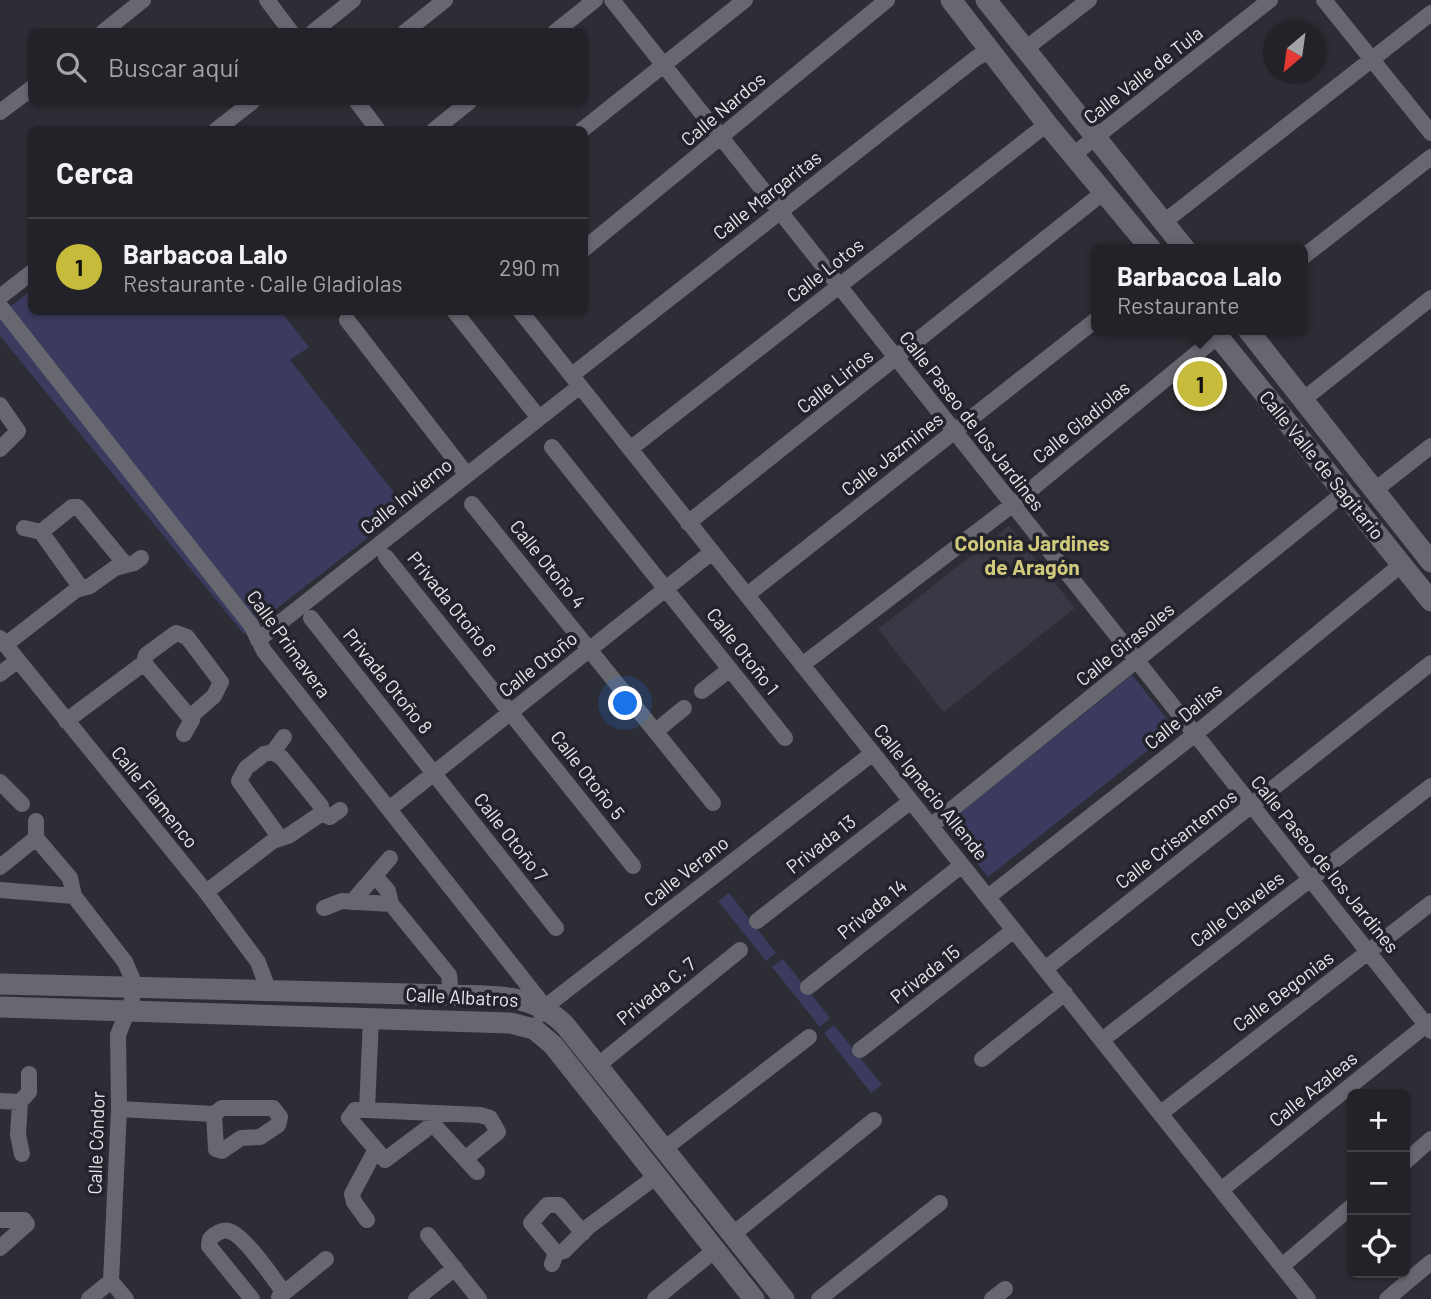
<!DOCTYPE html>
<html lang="es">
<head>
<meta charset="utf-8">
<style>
  :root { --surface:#222228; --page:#2a2a30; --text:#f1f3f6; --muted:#a2a4a8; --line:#3f3f45; --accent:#c7bb3b }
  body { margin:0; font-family:Barlow,sans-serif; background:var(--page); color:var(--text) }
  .controls { position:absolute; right:21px; bottom:21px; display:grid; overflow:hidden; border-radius:10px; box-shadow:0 2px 5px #0004 }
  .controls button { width:63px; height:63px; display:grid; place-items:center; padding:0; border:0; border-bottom:2px solid var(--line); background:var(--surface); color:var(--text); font:35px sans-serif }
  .compass { position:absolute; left:1263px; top:21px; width:63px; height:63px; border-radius:50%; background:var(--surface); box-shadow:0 2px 5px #0004; rotate:209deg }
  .you { position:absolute; left:626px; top:704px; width:24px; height:24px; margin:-18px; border:5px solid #fff; border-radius:50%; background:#1a73e8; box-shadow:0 0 0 10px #1a73e833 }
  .badge { display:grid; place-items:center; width:46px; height:46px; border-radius:50%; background:var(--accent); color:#111; font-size:23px; font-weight:700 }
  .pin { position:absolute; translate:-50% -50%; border:4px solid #fff; box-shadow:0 2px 7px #0006 }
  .popup { position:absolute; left:1091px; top:244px; width:217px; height:91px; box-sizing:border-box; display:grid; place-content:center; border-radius:10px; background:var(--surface); filter:drop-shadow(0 2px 5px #0005); font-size:23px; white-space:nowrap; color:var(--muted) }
  .popup b { font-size:26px; color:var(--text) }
  .popup::after { content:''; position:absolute; left:50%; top:100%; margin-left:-14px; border:14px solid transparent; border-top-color:var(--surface) }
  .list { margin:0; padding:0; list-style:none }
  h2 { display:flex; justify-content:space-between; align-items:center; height:91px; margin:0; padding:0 28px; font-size:30px }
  h2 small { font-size:23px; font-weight:400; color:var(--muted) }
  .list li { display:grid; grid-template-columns:46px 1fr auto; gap:21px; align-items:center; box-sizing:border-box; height:98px; padding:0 28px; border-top:2px solid var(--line) }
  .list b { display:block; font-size:26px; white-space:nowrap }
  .list p { margin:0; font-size:23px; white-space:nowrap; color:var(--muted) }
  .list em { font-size:23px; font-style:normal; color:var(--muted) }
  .icon { flex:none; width:38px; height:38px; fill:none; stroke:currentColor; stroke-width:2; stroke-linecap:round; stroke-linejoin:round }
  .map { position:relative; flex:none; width:1431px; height:1299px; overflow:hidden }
  .search { position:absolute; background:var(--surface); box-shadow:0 2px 5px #0004; left:28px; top:28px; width:560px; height:77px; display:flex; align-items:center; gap:18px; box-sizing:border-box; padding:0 24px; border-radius:10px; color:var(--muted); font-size:26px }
  .panel { position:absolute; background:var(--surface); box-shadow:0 2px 5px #0004; left:28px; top:126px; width:560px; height:189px; border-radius:10px }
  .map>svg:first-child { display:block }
</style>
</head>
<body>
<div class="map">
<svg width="1431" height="1299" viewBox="0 0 1431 1299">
  <rect width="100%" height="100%" fill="#2d2d35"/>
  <!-- built -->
  <path fill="#383945" d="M1009,526L1075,608L944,712L878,629Z"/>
  <!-- green -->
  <path fill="#3c3b5f" d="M31,291L32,312H281L309,347L290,360L406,508L244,634L0,336V314Z
    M1132,675L1175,729L988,877L946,824Z
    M729,893L776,953L766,961L718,901Z
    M783,959L830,1018L820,1027L772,967Z
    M834,1025L882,1085L871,1093L824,1033Z"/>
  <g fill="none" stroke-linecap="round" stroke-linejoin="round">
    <!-- street -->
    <path stroke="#676770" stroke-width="16" d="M267,0L291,32
      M612,0L1431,1031
      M1324,0L1431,133
      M103,32L143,0
      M313,32L353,0
      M405,32L445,0
      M555,32L595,0
      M1025,49L1089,0
      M357,102L378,130
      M0,112L32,88
      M216,130L252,102
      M434,130L469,102
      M582,130L745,0
      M1073,155L1270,0
      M1164,222L1431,13
      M584,249L887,0
      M1303,257L1431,157
      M0,297L32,272
      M0,306L251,625L264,651L545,1007
      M455,312L539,418
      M521,312L1308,1299
      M347,320L467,475
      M572,375L976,58L990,51
      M1304,399L1431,298
      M0,405L18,431L0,449
      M552,447L785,738
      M630,449L1047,124
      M1375,490L1431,446
      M472,504L713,803
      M688,523L1105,191
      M24,528L41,532L81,588
      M41,532L72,507H78L126,565
      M386,557L633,866
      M747,595L1097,319
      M311,618L556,928
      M0,638L206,892L258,962L268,989
      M258,640L580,386
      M5,645L76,590L90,586L115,568L134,563L141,558
      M144,663L192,720L184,734
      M802,665L1012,505L1218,336
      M0,674L17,661
      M702,691L730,669
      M66,721L144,663L146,655L176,633L187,637L221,682L214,696L190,717
      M656,731L684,708
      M273,752L284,737
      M0,782L22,804
      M389,809L712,552
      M36,821V838L70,878L74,896L125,962L132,978V1000L118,1035L119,1109L111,1281L126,1299
      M931,826L1344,493
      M280,838L239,781L246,768L264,754L273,752L282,758L321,806L322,813L330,817L340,810
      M0,867L36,838
      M376,877L388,891L391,904L449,975L451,995
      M0,890L74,896
      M206,892L273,841L288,836L322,813
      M988,897L1194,735L1402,564
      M352,902L390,858
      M324,908L342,901L391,904
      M757,921L911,801
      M1045,969L1431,663
      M808,987L962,865
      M541,1014L545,1007L873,753
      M1102,1040L1431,786
      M860,1050L1014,930
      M982,1059L1065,993
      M597,1066L740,950
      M0,1101L20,1102
      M119,1109L214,1114L222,1108H273L280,1117L278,1125L260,1137L241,1138L222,1151L216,1149L214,1114
      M367,1110L371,1018
      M432,1113L433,1124L385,1160L349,1118L355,1110H367L480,1115L490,1118L498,1132L465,1159
      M1161,1113L1431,903
      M433,1124L477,1172
      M664,1149L809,1037
      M22,1154L18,1135L20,1102L29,1092V1074
      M1405,1162L1431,1139
      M1221,1190L1431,1021
      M0,1220H24L27,1224L0,1248
      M367,1220L354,1202L352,1194L375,1151
      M428,1235L479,1299
      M732,1235L874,1120
      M556,1253L531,1223L547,1205H559L583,1233
      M552,1264L556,1253L564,1251L588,1227L658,1175
      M1282,1266L1352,1206
      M279,1297L326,1259
      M89,1299L111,1281
      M252,1299L209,1246L210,1239C215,1234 221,1229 229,1231C244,1235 274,1279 284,1293
      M416,1299L455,1268
      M655,1299L715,1250
      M819,1299L940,1203
      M992,1299L1005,1289
      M1387,1299L1431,1262"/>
    <!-- secondary -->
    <path stroke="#676770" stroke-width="21" d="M951,0L1047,124L1151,249
      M986,0L1185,249
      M1213,330L1431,601
      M1248,330L1431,562
      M0,984L451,995C495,997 532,992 565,1025L784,1299
      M0,1007L510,1023L534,1029L553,1045L754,1299"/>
  </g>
  <g text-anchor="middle" stroke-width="7" stroke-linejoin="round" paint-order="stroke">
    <!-- street labels -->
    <g font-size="19" fill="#e6e6eb" stroke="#23232b">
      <text transform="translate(1143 75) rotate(-38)" y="7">Calle Valle de Tula</text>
      <text transform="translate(723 109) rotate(-40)" y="7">Calle Nardos</text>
      <text transform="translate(767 195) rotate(-38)" y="7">Calle Margaritas</text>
      <text transform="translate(825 270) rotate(-38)" y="7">Calle Lotos</text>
      <text transform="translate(835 381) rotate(-38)" y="7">Calle Lirios</text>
      <text transform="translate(972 421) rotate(52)" y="7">Calle Paseo de los Jardines</text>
      <text transform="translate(1081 422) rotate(-39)" y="7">Calle Gladiolas</text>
      <text transform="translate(892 454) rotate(-38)" y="7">Calle Jazmines</text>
      <text transform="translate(1322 465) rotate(51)" y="7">Calle Valle de Sagitario</text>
      <text transform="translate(406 496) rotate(-38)" y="7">Calle Invierno</text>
      <text transform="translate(548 564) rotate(51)" y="7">Calle Otoño 4</text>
      <text transform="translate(452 604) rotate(51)" y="7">Privada Otoño 6</text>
      <text transform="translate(289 644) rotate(54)" y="7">Calle Primavera</text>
      <text transform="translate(1125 644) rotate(-39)" y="7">Calle Girasoles</text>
      <text transform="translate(743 651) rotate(52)" y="7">Calle Otoño 1</text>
      <text transform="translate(538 664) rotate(-38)" y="7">Calle Otoño</text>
      <text transform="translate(388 681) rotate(51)" y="7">Privada Otoño 8</text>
      <text transform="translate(1183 716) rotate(-39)" y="7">Calle Dalias</text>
      <text transform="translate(588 775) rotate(52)" y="7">Calle Otoño 5</text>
      <text transform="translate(931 792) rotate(51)" y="7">Calle Ignacio Allende</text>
      <text transform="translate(155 797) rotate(51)" y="7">Calle Flamenco</text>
      <text transform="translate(511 837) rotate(52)" y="7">Calle Otoño 7</text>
      <text transform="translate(1176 839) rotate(-38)" y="7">Calle Crisantemos</text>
      <text transform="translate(821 844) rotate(-38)" y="7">Privada 13</text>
      <text transform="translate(1325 864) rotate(51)" y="7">Calle Paseo de los Jardines</text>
      <text transform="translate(686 871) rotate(-38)" y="7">Calle Verano</text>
      <text transform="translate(872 909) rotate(-39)" y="7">Privada 14</text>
      <text transform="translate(1237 909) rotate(-37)" y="7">Calle Claveles</text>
      <text transform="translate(925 974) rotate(-38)" y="7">Privada 15</text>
      <text transform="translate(656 991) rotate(-39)" y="7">Privada C. 7</text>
      <text transform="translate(1283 991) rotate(-37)" y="7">Calle Begonias</text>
      <text transform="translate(462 997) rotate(3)" y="7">Calle Albatros</text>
      <text transform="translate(1313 1089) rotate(-39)" y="7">Calle Azaleas</text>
      <text transform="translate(96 1143) rotate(-88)" y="7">Calle Cóndor</text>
    </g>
    <!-- neighbourhood labels -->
    <g font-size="21" font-weight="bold" fill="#d1ca7c" stroke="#23232b">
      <text x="1032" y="551">Colonia Jardines<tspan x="1032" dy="24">de Aragón</tspan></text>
    </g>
  </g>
</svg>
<div class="controls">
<button>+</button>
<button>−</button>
<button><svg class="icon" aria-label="locate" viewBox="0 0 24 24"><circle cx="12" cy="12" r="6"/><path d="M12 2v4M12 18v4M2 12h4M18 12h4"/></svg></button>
</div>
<svg class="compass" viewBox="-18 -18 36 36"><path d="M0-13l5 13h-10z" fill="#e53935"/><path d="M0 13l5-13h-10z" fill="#a2a4a8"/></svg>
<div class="you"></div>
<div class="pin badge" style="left:1200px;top:384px">1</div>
<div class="popup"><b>Barbacoa Lalo</b>Restaurante</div>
<div class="search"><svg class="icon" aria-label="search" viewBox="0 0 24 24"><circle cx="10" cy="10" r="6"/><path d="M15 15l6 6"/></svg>Buscar aquí</div>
<section class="panel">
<h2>Cerca<small></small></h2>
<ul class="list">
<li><span class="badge">1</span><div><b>Barbacoa Lalo</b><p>Restaurante · Calle Gladiolas</p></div><em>290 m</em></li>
</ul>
</section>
</div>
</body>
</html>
